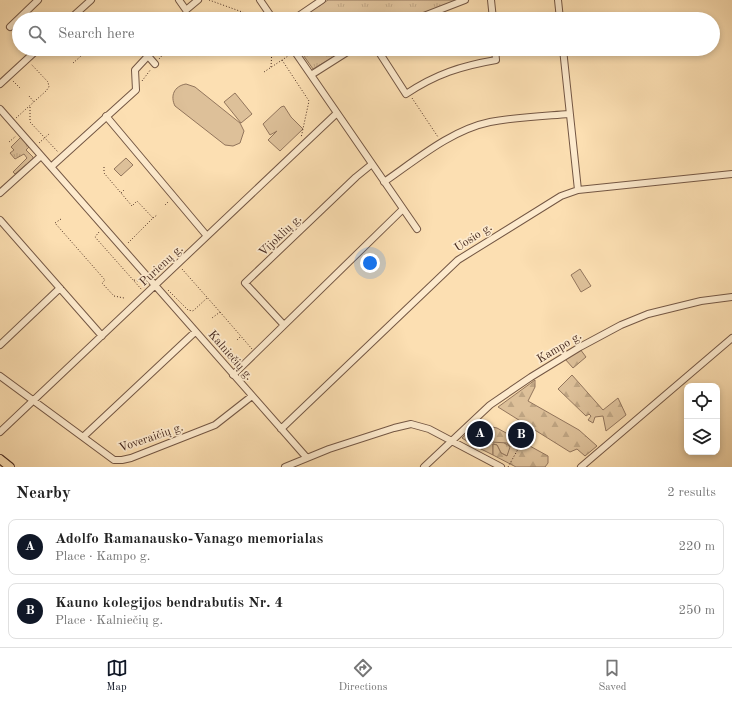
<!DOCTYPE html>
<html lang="en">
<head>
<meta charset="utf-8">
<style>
  :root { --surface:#fff; --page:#f2f2f2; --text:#222; --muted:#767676; --line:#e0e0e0; --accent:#111827 }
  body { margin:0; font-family:"Old Standard TT",serif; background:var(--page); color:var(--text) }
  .controls { position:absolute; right:12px; bottom:12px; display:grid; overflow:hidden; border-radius:8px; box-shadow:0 2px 6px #0003 }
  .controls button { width:36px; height:36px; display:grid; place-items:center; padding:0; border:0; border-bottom:1px solid var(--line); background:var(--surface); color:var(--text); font:20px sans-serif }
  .you { position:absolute; left:370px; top:263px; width:14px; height:14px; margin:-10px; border:3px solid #fff; border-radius:50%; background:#1a73e8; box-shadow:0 0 0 6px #1a73e833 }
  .badge { display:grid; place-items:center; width:26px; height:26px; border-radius:50%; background:var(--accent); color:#fff; font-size:13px; font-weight:700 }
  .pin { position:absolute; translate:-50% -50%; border:2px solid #fff; box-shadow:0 1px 4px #0006 }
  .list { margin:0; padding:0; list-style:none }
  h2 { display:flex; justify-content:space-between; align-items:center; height:52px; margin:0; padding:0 16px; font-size:17px }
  h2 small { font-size:13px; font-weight:400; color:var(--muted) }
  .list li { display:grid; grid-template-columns:26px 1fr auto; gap:12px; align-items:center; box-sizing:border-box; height:56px; margin:0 8px 8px; padding:0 8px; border:1px solid var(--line); border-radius:8px }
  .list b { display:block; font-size:15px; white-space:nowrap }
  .list p { margin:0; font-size:13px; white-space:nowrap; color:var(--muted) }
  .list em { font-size:13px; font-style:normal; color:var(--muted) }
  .icon { flex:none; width:22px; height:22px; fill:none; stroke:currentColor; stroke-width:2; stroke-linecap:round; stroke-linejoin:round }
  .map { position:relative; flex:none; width:732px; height:467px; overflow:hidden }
  .search { position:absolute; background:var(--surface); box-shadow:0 2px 6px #0003; left:12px; right:12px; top:12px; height:44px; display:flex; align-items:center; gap:10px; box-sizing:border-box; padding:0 14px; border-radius:22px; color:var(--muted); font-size:15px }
  .sheet { height:180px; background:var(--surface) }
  nav { display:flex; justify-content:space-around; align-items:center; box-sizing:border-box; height:56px; border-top:1px solid var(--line); background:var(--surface); font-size:11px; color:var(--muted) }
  nav a { display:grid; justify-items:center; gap:2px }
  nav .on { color:var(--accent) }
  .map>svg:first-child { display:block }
</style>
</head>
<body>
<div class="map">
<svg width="732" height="467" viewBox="0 0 732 467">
  <defs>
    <pattern id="grass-tufts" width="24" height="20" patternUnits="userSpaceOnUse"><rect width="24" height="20" fill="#ddc099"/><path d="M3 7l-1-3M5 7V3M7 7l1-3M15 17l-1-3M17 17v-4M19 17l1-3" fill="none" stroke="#bfa583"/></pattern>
    <pattern id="forest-firs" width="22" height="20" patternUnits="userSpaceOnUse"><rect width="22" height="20" fill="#ddc099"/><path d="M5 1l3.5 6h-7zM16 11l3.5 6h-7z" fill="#bfa583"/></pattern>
  </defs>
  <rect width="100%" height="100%" fill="#fcdfb2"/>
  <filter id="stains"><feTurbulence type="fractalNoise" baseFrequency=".005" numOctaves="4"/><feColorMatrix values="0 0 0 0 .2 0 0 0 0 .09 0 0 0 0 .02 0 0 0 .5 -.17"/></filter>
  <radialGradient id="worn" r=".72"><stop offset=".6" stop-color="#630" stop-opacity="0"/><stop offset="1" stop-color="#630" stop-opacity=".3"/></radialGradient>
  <!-- grass -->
  <path fill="url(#grass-tufts)" stroke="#92755c" d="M328,0H461L409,19H299Z
    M299,49H347L313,69Z
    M21,137L29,147L26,150L33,157V159L15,174L13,172L27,158L24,154L15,159L10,153L14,150L11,147Z
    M481,421L483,425L492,427L491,435L511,447L507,456L501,453L497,445L493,444V455L475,446L482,435L479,432L473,445L462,438Z"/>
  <!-- forest -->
  <path fill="url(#forest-firs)" stroke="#92755c" d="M580,349L586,357L573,368L565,359Z
    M572,375L603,410L618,398L626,415L606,431L603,416L595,417L593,423L588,420L591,416L589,414L586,416L558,389Z
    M535,380V387L528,401L579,430L597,446L585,456L577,449L570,452L498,407Z
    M492,427L497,428L548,456V463L545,467H516L493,455V444L497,445L501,453L507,456L510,447L507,443L492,442Z"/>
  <!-- garden -->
  <path fill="#ddc099" stroke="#92755c" d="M186,84L195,87L240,123L244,131L240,143L233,146L225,145L175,106C170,96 174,86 186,84Z
    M235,93L252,114L241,123L224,102Z
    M284,106L291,117L303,129L280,151L268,140L277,131L270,135L263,124L281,107Z
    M126,158L133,165L121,176L114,169Z
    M580,269L591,286L581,292L571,275Z"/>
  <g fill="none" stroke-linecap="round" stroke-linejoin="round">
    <defs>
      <path id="minor" d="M179,0L186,10L198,0
        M260,0L273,19
        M491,0L493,19
        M558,0L560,19
        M70,19L91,0
        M294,19L322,0
        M416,19L465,0
        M10,27L38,0
        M293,49L417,229
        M377,49L406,94C436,74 461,66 496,60L495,49
        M563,49L578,190
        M311,75L352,49
        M0,84L38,49
        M0,109L307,458
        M106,116L207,236
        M51,167L136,90L135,70L148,56L155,64
        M384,182C416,160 451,130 490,122C516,117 544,116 569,114
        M0,193L41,156
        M0,220L102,336
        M283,324L245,283L356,177L372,164
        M0,345L60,288
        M233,375L403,209
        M0,376L114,460H122L131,458L215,425L252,396
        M281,429L458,260L561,196L578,190L732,174
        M0,432L337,113
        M83,437L195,332
        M285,467L329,449L394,428L411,424L429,429L501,467
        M424,467L490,405L531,377L580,347L621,325L648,314L701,301L732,297
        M581,467L732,338"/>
      <path id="major" d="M0,459L10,467"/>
    </defs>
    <!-- minor casing -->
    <use href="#minor" stroke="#745744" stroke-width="8"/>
    <!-- major casing -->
    <use href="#major" stroke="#472a1f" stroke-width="10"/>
    <!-- path -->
    <path stroke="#472a1f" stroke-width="1" stroke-dasharray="1 2" stroke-linecap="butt" d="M209,0L245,13L263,17
      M159,59L168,49
      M282,60L309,101L301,138
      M73,63L88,50
      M271,67L272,49
      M264,72L288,56
      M13,81L20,88
      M142,81L151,69
      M29,96L34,102
      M412,98L438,137
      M30,107V122L58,152
      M16,118L46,91L49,87L48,82L31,64
      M9,142L16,136
      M39,143L49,134
      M104,167V173L132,206L137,201L153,218L127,244
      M121,193L124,190
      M165,205L169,201
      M153,218L157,215
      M61,219L55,223L105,280L102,283L114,296L124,298
      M99,232L95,237L142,290
      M182,269L220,312L212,318
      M155,274L160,269L157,266
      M134,280L145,283L144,288
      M168,290L188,310L193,311L207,298
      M220,312L252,349
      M237,340L241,336
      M474,445L478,437
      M508,467L522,442"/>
    <!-- minor -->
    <use href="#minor" stroke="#fdeacd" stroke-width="6"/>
    <!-- major -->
    <use href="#major" stroke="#fcdfb2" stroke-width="8"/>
  </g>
  <g text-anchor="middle" stroke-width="3.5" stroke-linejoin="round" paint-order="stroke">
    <!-- street labels -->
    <g font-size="12" fill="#472a1f" stroke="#fdeacd">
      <text transform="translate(280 235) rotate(-44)" y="4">Vijoklių g.</text>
      <text transform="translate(473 237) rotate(-33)" y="4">Uosio g.</text>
      <text transform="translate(161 265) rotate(-43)" y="4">Purienų g.</text>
      <text transform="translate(559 347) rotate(-31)" y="4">Kampo g.</text>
      <text transform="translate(231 355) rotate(49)" y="4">Kalniečių g.</text>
      <text transform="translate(151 437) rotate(-19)" y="4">Voveraičių g.</text>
    </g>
  </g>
  <rect width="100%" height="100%" filter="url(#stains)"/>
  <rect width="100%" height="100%" fill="url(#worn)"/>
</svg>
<div class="controls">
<button><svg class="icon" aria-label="locate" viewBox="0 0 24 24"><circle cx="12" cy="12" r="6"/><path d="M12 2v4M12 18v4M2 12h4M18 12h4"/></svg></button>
<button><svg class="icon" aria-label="layers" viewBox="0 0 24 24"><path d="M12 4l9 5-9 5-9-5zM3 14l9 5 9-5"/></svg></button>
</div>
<div class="you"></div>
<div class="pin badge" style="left:480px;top:434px">A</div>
<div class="pin badge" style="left:521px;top:435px">B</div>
<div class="search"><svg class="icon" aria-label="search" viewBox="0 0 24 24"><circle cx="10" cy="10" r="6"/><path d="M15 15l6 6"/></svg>Search here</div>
</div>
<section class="sheet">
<h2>Nearby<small>2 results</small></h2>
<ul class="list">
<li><span class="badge">A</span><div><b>Adolfo Ramanausko-Vanago memorialas</b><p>Place · Kampo g.</p></div><em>220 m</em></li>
<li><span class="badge">B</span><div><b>Kauno kolegijos bendrabutis Nr. 4</b><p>Place · Kalniečių g.</p></div><em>250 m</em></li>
</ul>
</section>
<nav>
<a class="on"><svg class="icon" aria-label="map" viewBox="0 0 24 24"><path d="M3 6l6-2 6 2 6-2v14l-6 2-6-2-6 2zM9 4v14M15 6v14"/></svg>Map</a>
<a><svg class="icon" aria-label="directions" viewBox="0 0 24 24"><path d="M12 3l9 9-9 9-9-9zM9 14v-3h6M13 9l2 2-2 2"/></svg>Directions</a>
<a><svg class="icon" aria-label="saved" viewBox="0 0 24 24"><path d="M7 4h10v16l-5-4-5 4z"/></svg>Saved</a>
</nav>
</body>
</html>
